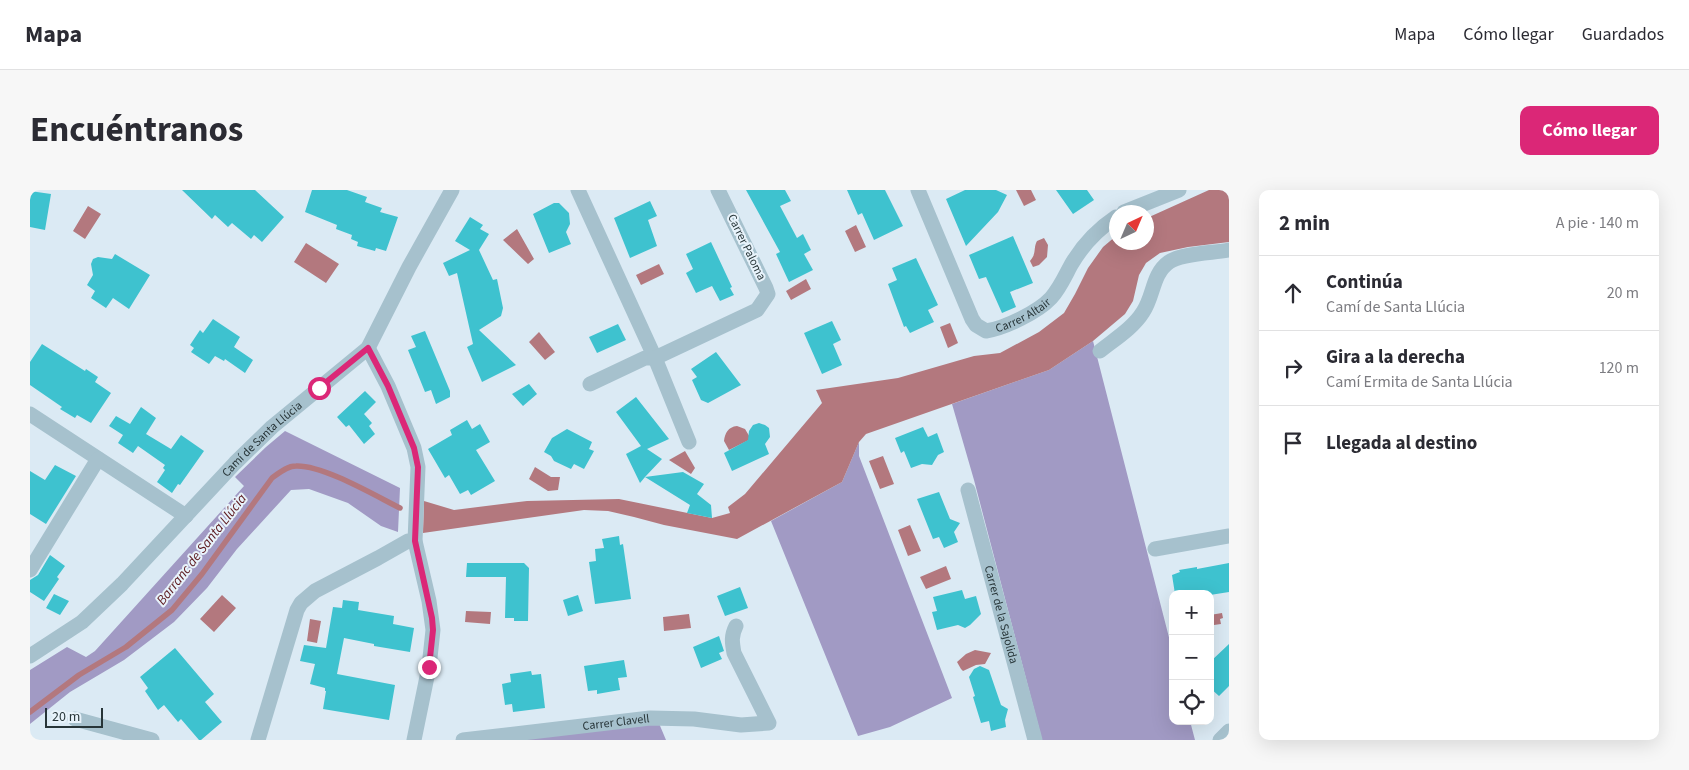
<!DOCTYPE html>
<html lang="es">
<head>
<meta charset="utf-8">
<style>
  :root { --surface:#fff; --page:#f7f7f7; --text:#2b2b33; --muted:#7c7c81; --line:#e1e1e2; --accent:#db2777 }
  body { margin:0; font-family:"Source Sans 3",sans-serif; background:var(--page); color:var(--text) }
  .controls { position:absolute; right:15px; bottom:15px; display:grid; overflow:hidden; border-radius:10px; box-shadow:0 5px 20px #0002 }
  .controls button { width:45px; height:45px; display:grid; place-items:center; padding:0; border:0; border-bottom:1px solid var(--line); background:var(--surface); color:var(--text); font:25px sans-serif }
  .compass { position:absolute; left:1079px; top:15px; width:45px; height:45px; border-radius:50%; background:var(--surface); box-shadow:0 5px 20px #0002; rotate:44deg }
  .scale { position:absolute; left:15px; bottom:12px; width:58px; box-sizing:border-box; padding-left:5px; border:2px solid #273538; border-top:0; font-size:14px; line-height:18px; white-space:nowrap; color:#273538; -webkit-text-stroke:4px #e8f3fb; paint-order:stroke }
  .stop { position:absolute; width:15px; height:15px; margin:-11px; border:4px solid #db2777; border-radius:50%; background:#fff }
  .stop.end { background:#db2777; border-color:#fff; box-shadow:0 1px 5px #0008 }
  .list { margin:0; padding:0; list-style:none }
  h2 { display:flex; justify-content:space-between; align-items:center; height:65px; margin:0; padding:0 20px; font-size:21px }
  h2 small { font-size:16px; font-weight:400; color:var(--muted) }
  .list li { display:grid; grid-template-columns:32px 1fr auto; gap:15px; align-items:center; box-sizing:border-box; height:75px; padding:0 20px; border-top:1px solid var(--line) }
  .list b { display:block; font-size:19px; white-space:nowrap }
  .list p { margin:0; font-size:16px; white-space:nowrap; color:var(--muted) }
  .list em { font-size:16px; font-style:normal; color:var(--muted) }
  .icon { flex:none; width:28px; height:28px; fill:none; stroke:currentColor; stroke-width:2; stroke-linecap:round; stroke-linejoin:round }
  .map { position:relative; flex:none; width:1199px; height:550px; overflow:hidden; border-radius:10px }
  header { display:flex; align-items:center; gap:30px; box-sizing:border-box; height:70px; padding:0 25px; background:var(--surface); border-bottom:1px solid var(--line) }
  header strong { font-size:24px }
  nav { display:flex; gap:28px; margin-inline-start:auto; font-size:18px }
  .intro { display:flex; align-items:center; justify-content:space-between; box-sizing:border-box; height:120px; padding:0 30px }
  h1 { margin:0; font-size:35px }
  .button { padding:12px 22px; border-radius:10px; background:var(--accent); color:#fff; font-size:18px; font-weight:700 }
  main { display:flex; gap:30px; padding:0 30px }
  aside { flex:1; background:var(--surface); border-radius:10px; box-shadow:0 5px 20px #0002 }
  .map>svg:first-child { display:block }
</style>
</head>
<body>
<header>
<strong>Mapa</strong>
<nav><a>Mapa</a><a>Cómo llegar</a><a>Guardados</a></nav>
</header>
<div class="intro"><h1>Encuéntranos</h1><a class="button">Cómo llegar</a></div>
<main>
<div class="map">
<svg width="1199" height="550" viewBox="0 0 1199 550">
  <rect width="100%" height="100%" fill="#dbeaf4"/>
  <!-- green -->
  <path fill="#a19ac4" d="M1063,151L1143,463V531H1160L1165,550H1012L944,290L922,214L1019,180Z
    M255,241L370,298L368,342L351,336L318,313L279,299L261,300L207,359L177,398L144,432L94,470L40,502L0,534V480L37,457L56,467L65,461L214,296L205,287L236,257Z
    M829,252V266L922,508L860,537L828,546L741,331L812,292Z
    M628,531L636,550H484Z"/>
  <!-- water -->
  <path fill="#b3787e" d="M986,0H1001L1006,10L994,16Z
    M1179,0H1199V52L1158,57L1130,63L1116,73L1109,85L1103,111L1095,124L1063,151L1019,180L836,244L829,252L812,292L707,349L634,335L604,327L578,321L554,320L393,343L394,311L424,320L497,311L589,309L682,328L700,323L698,317L715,304L792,213L786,200L868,188L944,166L970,163L1009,142L1034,123L1045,104L1058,78L1073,57L1086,46V52H1116L1117,28Z
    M58,16L71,24L55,49L43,41Z
    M826,35L836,57L825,62L815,41Z
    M487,39L504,69L498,74L473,50Z
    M1014,48L1018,55L1017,67L1009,75L1003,77L1000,71C1007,63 1003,58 1007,51Z
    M276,53L309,74L296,93L264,72Z
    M629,74L634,84L611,95L606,85Z
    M776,89L781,99L761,110L756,101Z
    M920,133L928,153L918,158L910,137Z
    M509,142L525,162L515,170L499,152Z
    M707,236L715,239L721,249L699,260L694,251C695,243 698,237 707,236Z
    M655,261L665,278L661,284L639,270Z
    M853,266L864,294L850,299L839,271Z
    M505,277L521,287H530L528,300L518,301L499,289Z
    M880,335L891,361L878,366L868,340Z
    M916,376L921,389L896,399L890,387Z
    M192,405L206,418L184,442L170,429Z
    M436,421L461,422L460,434L435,432Z
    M1192,423L1193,428L1190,429L1191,434L1184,435L1180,437V425Z
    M659,424L661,438L634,441L633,427Z
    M280,429L291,431L287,453L277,451Z
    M945,460L961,463L955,474L946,475L933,481L931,479L927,472L936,464Z"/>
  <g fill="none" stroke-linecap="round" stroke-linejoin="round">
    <!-- stream -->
    <path stroke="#b3787e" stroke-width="5.5" d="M0,522L49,485L96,457L142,420L172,384L242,288C249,283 257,276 266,276C293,275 344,305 370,318"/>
  </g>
  <!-- building -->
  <path fill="#3ec2cf" d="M152,0H225L254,27L232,52L224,45L221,49L202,33L198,37L185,25L182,29Z
    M282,0H317L337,7L335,12L352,18L350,22L368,27L356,61L346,58L345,61L327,56L328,52L321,49L322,45L306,39L307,35L275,22Z
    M716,0H755L761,11L750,16L767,48L773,44L781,60L774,64L783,80L759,92L746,64L750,62Z
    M817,0H855L873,36L844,50L832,23L828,25Z
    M935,0H966L977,5L968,22L936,56L916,9Z
    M1026,0H1057L1064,10L1043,24Z
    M0,1L21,4L15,40L0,37Z
    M620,11L627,26L618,30L627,56L600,68L584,28Z
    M524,13H529L539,23L540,34L536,42L541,54L519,63L503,24Z
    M440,27L453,35L450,39L459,44L449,60L463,90L467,89L473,118L471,126L449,140L486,175L452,192L437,157L443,154L427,83L419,86L413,73L440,60L425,51Z
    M983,46L1003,93L980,102L986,117L972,123L956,87L949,89L939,65Z
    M681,52L702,97L700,98L704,105L690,111L682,96L666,103L656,83L663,79L656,64Z
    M85,64L120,85L99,119L83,108L76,118L61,108L65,101L57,95L63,85L61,74L63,69L68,67L82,69Z
    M886,68L908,115L898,120L904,132L880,143L876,136L874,137L858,94L867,90L862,78Z
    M183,129L210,147L204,157L223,170L215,183L195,169L194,171L185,166L179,174L161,162L164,158L160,155L170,140L173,143Z
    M802,131L811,150L803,154L812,175L792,184L774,143Z
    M588,134L596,150L567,163L559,147Z
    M395,141L420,201V207L406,214L401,200L395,202L378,160L386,157L381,146Z
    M12,154L55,181L56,179L68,187L65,192L81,203L61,233L47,225L45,228L30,219L32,217L0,195V172Z
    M686,162L711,195L678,213L671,210L662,190L667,187L661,179Z
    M499,194L507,204L493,216L482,204Z
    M335,201L346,212L334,224L342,233L339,236L345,244L334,254L319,235L316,237L307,227Z
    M606,207L639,249L617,259L632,269L615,287L653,282L674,294L667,304L681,315L682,328L657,323L660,315L615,287L610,293L596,264L611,256L586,222Z
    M111,217L126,228L116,244L141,259L151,245L174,261L150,295L148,294L142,303L127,292L135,280L133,278L135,275L108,256L103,263L88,253L93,245L79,236L86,226L100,234Z
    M437,230L442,239L450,234L460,252L446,260L465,291L441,305L438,300L430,304L419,285L415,288L398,259L422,245L420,240Z
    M729,233L735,235L739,238L740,247L735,254L739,264L702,281L694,263L718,250L719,241L723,235Z
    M893,237L898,247L907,243L914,262L908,265L902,275L892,274L881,278L874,261L871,263L865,248Z
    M537,239L562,252L559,259L564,261L554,279L544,274L541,279L524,271L521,266L514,262L522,248Z
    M25,275L46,286L16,334L0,324V281L15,290Z
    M909,302L920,329L930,333L924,342L928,352L914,358L909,347L903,349L887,309Z
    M589,346L590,355L593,354L601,409L565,414L559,372L566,371L565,359L574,358L572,349Z
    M20,365L35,376L27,387L29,389L14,411L0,402V390L8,385Z
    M437,373H494L499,378L498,431H484V428H475L476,387H436Z
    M1199,373V402L1180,405V404H1145L1142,385L1150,382L1149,380L1167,377V379Z
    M710,397L718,418L695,426L687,406Z
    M932,400L935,409L946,406L951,424L940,435L935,438L928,435L907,440L902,422L907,421L903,407Z
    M24,404L39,411L30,425L16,418Z
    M548,405L553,421L538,426L533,410Z
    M313,410L329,412L328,420L364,426L363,434L384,438L380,462L344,456V454L314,448L307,484L365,495L359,530L293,519L296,501H295V498L280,494L285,474L270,471L274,455L296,458L303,417L312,418Z
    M689,446L694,461L689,463L692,469L671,478L663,457Z
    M1199,454V496L1189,506L1180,498V472Z
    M145,458L184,504L175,512L192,532L171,550H169L151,529L148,532L134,515L128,520L115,501L118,498L110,487Z
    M594,470L597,487L588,488L590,500L567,504V500L558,501L554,476Z
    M950,476L959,480L971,515L978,519L975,530L976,537L961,541L959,531L951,533L943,507L945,506L939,487L944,479Z
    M501,481L502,485L511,484L515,518L483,522L482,514L475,515L472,494L481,492L480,484Z"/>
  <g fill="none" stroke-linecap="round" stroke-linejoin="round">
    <!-- minor -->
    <g stroke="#a6c1cd" stroke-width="15">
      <path d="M548,0L625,168H615L560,194"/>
      <path id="s1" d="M888,0L942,129L946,135L956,141C975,138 1008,122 1021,108C1030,98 1035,86 1041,75C1052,56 1068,39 1086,27"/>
      <path d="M1094,22L1149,0"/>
      <path d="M338,158L358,196L384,258L388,277L385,351L399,411L403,440L399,477L384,550"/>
      <path d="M1070,161C1085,149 1103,138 1113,122C1124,106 1122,84 1139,72C1152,63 1183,63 1199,60"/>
      <path d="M0,224L156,326"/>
      <path d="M659,252L625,168L727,120L738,104L736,98L688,0"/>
      <path id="s2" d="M938,300L1005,550"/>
      <path d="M1125,359L1199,346"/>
      <path d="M0,380L68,269"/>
      <path id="s3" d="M0,466L52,432L92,394L205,273L242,237L338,158L379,77L422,0"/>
      <path d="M45,529L122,550"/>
      <path d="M228,550L267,420L271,413L285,401L348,368L378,351H385"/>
      <path id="s4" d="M433,550L620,528L664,529L711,535L739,533L704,463C702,452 701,446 706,436"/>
      <path d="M1190,550L1199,541"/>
    </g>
  </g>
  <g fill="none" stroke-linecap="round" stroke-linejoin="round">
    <!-- route -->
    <path stroke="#db2777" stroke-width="6" d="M289,198L338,158L358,196L384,258L388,277L385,351L402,428L403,440L399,477"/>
  </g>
  <g text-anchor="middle" stroke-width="4" stroke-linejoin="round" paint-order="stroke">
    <!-- street labels -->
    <g font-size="12" fill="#273538" stroke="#e8f3fb">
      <text transform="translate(717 57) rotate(64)" y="4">Carrer Paloma</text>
      <text dy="4" stroke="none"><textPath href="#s1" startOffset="199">Carrer Altair</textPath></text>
      <text dy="4" stroke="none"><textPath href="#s3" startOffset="319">Camí de Santa Llúcia</textPath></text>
      <text dy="4" stroke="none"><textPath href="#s2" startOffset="129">Carrer de la Sajolida</textPath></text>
      <text dy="4" stroke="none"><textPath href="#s4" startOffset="154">Carrer Clavell</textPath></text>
    </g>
    <!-- water labels -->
    <g font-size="14" font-style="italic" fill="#5d1a1f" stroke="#e8f3fb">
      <text transform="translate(171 359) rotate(-52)" y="5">Barranc de Santa Llúcia</text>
    </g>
  </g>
</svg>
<div class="controls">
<button>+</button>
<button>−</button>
<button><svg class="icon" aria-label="locate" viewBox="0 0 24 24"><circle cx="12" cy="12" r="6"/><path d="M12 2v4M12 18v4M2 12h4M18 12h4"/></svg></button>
</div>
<svg class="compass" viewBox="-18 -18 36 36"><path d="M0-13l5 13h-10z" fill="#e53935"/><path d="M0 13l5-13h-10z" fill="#7c7c81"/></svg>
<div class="scale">20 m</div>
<div class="stop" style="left:289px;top:198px"></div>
<div class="stop end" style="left:399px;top:477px"></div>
</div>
<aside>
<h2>2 min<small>A pie · 140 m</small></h2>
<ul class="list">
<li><svg class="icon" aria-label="ahead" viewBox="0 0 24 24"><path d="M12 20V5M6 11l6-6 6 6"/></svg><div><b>Continúa</b><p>Camí de Santa Llúcia</p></div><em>20 m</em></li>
<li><svg class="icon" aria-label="right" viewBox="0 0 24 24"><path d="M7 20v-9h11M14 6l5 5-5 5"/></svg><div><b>Gira a la derecha</b><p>Camí Ermita de Santa Llúcia</p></div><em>120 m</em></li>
<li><svg class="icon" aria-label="arrive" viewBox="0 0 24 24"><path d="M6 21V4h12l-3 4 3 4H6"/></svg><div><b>Llegada al destino</b></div></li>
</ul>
</aside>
</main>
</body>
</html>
